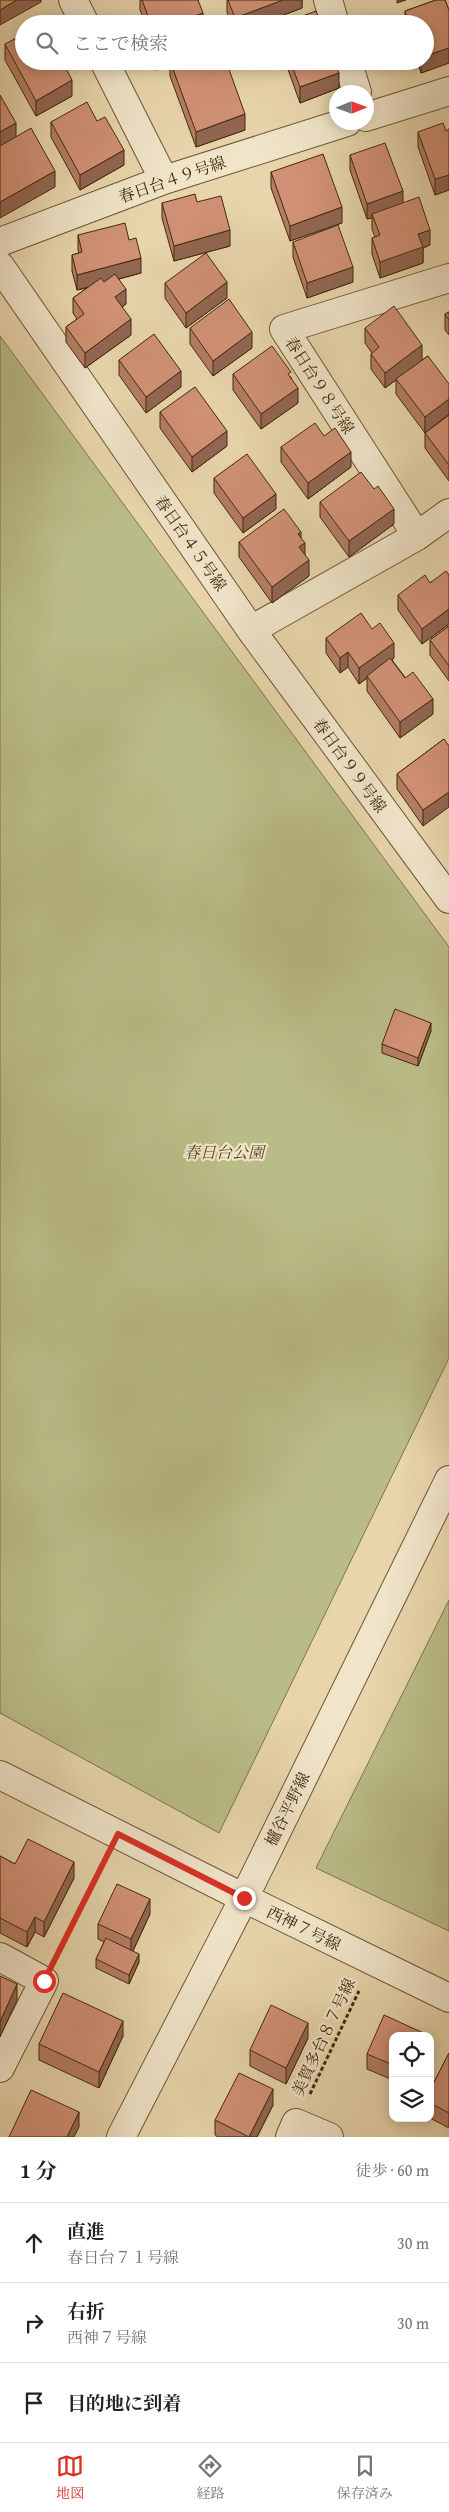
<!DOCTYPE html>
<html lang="ja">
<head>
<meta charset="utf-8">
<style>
  :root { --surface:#fff; --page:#f6f6f6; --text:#222; --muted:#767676; --line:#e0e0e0; --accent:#d93025 }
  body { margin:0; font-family:"Gentium Book Plus","Noto Serif JP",serif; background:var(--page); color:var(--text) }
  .controls { position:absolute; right:15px; bottom:15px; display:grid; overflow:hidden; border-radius:10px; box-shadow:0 2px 12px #0003 }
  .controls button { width:45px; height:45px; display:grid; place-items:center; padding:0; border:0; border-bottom:1px solid var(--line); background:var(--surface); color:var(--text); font:25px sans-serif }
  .compass { position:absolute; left:329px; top:85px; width:45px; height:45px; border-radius:50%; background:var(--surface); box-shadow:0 2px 12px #0003; rotate:89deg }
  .stop { position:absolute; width:15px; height:15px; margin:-11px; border:4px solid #d93025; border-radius:50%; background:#fff }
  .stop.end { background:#d93025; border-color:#fff; box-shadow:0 1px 5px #0008 }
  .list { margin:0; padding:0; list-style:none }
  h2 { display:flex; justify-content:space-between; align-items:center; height:65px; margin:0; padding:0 20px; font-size:21px }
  h2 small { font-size:16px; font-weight:400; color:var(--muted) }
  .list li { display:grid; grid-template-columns:32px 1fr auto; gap:15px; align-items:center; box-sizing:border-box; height:80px; padding:0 20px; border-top:1px solid var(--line) }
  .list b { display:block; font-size:19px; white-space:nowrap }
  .list p { margin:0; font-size:16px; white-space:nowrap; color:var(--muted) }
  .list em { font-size:16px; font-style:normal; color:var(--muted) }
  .icon { flex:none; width:28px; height:28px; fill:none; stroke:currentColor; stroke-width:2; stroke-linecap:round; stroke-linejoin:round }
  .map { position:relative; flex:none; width:449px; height:2137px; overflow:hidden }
  .search { position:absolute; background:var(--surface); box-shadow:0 2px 12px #0003; left:15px; right:15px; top:15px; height:55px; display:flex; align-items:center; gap:12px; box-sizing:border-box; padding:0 18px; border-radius:28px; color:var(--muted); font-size:19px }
  .sheet { height:305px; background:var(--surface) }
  nav { display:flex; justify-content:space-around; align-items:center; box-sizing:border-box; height:70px; border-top:1px solid var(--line); background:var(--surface); font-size:14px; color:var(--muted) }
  nav a { display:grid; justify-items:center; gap:2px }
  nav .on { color:var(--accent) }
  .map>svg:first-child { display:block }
</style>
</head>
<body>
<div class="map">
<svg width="449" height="2137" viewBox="0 0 449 2137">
  <rect width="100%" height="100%" fill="#e8d5ac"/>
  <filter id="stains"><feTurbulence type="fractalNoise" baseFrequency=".004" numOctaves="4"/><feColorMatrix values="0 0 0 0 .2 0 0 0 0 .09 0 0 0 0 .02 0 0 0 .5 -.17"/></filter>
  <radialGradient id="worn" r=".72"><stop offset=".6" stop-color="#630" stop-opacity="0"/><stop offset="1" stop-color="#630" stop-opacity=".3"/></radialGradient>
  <!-- green -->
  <path fill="#babc87" stroke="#7e7448" d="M0,336L449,947V1358L219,1833L0,1713Z
    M449,1600V1931L316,1868Z"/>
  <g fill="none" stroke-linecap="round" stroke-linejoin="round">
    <defs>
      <path id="minor" d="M73,0L85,24
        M328,0L335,24
        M104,61L164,180
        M347,61L357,92
        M366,117L449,91
        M0,242L164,180L347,122
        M0,266L251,630L417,536L449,513
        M417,536L284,329L449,278
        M251,630L449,899
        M0,1775L244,1898L449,1998
        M0,1957L44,1981L0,2068
        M121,2137L244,1898L449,1480
        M290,2137L296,2123L329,2137"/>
    </defs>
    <!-- minor casing -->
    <use href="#minor" stroke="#6b5632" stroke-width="30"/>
    <!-- path -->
    <path stroke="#412b09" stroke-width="3" stroke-dasharray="4 2.5" stroke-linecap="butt" d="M59,1951L103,1863
      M310,2094L359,1991"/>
    <!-- minor -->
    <use href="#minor" stroke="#f0e4c9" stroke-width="28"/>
  </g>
  <!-- wall -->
  <path fill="#b47d65" stroke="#412b09" d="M140,0H198L203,24H146L140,10Z
    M227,0H302V8L260,24H231L227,12Z
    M436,0H445L449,10V63L421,73L417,61H425V24H405V11Z
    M5,44L72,96L36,116L5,60Z
    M152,61H226L245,130L196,147L170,76V65L155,70Z
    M285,61H334L339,88L300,103Z
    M97,121L124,165L80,190L51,137V122Z
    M449,129V190L435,195L418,147V132L446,131Z
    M350,155L403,203L430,245L423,248V263L380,278L372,254V238L375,237L372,229V218L367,219L350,170Z
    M271,172L342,223L290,241L271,188Z
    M197,202L230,246L174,261L162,218V203Z
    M78,235L129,240L141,273L119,279L126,304L122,307L131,335L85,368L66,342V327L77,319L73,313V298L87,288L77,290L72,271V255L79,253L78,250Z
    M293,242L353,282L307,298L293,257Z
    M165,283L227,298L186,328L165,298Z
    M449,312V335L445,330V314Z
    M190,328L252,348L213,376L190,344Z
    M365,328L422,360L428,356L425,433L396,394V380L385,388L371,369V354L372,353L365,343Z
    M119,360L181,387L146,413L119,375Z
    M233,374L291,377L298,403L261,429L233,390Z
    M160,412L227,446L192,472L160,428Z
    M449,415V481L425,448V433Z
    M324,436L351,467L308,499L281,462V447Z
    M214,478L276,509L243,533L214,493Z
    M320,502L394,524L349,557L320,517Z
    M301,537L309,576L272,603L239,557V542Z
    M449,575V624L422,644L398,610V595Z
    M449,626V681L430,655V640Z
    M372,629L394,658L392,660L433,714L400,738L367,691V678L359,684L348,667L340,673L326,653V638Z
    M444,739L423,826L397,789V774Z
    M431,1031L418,1066L382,1053V1044Z
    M0,1856L15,1864L74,1878L44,1937L35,1932L27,1947L0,1933Z
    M150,1914L133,1951L139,1962L129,1984L96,1968V1959L104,1942L98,1939V1924Z
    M123,2036L99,2088L39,2060V2044Z
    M393,2036V2080L367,2069V2054Z
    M308,2038L286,2084L250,2066V2050Z
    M449,2053V2128L430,2118V2090Z
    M273,2105L257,2137H218L215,2135V2120Z"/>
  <!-- shaded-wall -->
  <path fill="#926653" stroke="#412b09" d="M17,0H41V2L0,25V10Z
    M283,0H302V8L260,24H235V18Z
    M397,0H406L397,3Z
    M203,13V24H173Z
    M449,48V63L421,73V61H425V56Z
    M157,61H170V65L155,70V62Z
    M264,61H272L264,64Z
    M339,73V88L300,103V87Z
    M72,80V96L36,116V101Z
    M245,114V130L196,147V132Z
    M16,123V138L0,147V132Z
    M124,150V165L80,190V175Z
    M55,171V187L0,218V202Z
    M449,175V190L435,195V179Z
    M403,191V207L372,214V218L367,219V204Z
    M342,207V223L290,241V226Z
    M230,230V246L174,261V246Z
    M430,230V245L423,248V263L380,278V262L418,234Z
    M141,258V273L77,290V275Z
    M353,267V282L307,298V283Z
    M227,282V298L186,328V313Z
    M126,289V304L115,312V297Z
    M131,319V335L85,368V353Z
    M252,332V348L213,376V361Z
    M422,345V361L385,388V373Z
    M181,371V387L146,413V397Z
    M298,388V403L261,429V414Z
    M449,399V414L425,433V417Z
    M227,431V446L192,472V457Z
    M351,452V467L308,499V483Z
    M276,494V509L243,533V518Z
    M394,509V524L349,557V541Z
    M301,532V545L305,543V558L299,562L298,534Z
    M309,560V576L272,603V587Z
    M449,609V624L422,644V629Z
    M394,643V658L368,677L367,676V678L359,684V668Z
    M348,652V667L340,673V658Z
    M433,699V714L400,738V722Z
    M449,792V807L423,826V810Z
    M431,1023V1031L418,1066V1058Z
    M74,1862V1878L44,1937V1922Z
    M150,1899V1914L131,1955V1939Z
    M35,1917V1932L27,1947V1932Z
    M139,1954V1962L129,1984V1975Z
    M17,1984V2000L0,2037V2022Z
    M123,2021V2036L99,2088V2072Z
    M308,2023V2038L286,2084V2068Z
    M431,2036V2052L430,2054V2039Z
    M273,2089V2105L257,2137H249Z
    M79,2112V2127L74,2137H67Z"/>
  <!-- building -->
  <path fill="#d19176" stroke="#412b09" d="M0,0H17L0,10Z
    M142,0H198L203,13L173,24H151Z
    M228,0H283L235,18Z
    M436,0H445L449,10V48L425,56V24H409L405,11Z
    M316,11L321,24H281Z
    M24,34V61H62L72,80L36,101L5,44Z
    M170,61H226L245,114L196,132Z
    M290,61H334L339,73L300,87Z
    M0,95L16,123L0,132Z
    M87,102L97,121L105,117L124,150L80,175L51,122Z
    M443,123L446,131L449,129V175L435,179L418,132Z
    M31,128L55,171L0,202V146Z
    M385,143L403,191L367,204L350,155Z
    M323,154L342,207L290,226L271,172Z
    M195,194L197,202L221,196L230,230L174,246L162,203Z
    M419,197L430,230L418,234L423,247L380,262L372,238L380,235L372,214Z
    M125,223L129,240L136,238L141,258L77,275L72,255L82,252L78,235Z
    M338,225L353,267L307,283L293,242Z
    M206,253L227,282L186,313L165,283Z
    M115,274L126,289L115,297L131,319L85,353L66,327L84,314L73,298L101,278L104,282Z
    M229,299L252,332L213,361L190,328Z
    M394,306L422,345L385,373L371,354L379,347L365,328Z
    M449,312V320L445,314Z
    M154,334L181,371L146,397L119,360Z
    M272,346L291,372L288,374L298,388L261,414L233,374Z
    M428,356L449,384V399L425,417L396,379Z
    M195,387L227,431L192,457L160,412Z
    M449,415V465L425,433Z
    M315,423L324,436L335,428L351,452L308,483L281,447Z
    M247,454L276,494L243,518L214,478Z
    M361,472L374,489L378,486L394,509L349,541L320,502Z
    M284,509L301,532L298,534L305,543L299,547L309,560L272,587L239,542Z
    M446,571L449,575V609L422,629L398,595L425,575L430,583Z
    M361,613L372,629L380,623L394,643L359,668L348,652L340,658L326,638Z
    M449,626V666L430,640Z
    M390,658L405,678L413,672L433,699L400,722L367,676Z
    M444,739L449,746V792L423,810L397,774Z
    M395,1009L431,1023L418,1058L382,1044Z
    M28,1839L74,1862L44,1922L35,1917L27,1932L0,1918V1856L15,1864Z
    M117,1884L150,1899L131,1939L98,1924Z
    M106,1938L139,1954L129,1975L96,1959Z
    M0,1976L17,1984L0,2022Z
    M63,1993L123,2021L99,2072L39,2044Z
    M271,2005L308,2023L286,2068L250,2050Z
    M384,2015L430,2036H393V2065L367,2054Z
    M449,2053V2113L430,2103V2090Z
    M239,2073L273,2089L249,2137L215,2120Z
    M31,2090L79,2112L67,2137H9Z"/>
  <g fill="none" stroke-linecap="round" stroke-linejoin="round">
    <!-- route -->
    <path stroke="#d93025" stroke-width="6" d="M44,1981L118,1834L244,1898"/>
  </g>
  <g text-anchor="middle" stroke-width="4.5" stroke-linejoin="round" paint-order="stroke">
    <!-- street labels -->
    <g font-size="16" fill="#412b09" stroke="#f0e4c9">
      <text transform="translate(172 179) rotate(-19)" y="6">春日台４９号線</text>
      <text transform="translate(320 385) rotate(57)" y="6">春日台９８号線</text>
      <text transform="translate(191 543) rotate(55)" y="6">春日台４５号線</text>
      <text transform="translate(350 765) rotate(54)" y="6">春日台９９号線</text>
      <text transform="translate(287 1809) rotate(-64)" y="6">櫨谷平野線</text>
      <text transform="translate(304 1928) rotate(26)" y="6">西神７号線</text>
      <text transform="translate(323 2037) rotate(-65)" y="6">美賀多台８７号線</text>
    </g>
    <!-- park labels -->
    <g font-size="16" font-style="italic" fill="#594822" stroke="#f0e4c9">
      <text x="224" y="1158">春日台公園</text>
    </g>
  </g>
  <rect width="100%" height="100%" filter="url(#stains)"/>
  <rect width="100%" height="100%" fill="url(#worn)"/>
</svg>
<div class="controls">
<button><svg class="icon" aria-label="locate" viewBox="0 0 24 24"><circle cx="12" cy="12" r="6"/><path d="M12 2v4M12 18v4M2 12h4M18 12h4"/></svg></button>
<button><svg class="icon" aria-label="layers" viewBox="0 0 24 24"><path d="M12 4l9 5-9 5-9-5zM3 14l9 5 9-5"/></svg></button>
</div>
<svg class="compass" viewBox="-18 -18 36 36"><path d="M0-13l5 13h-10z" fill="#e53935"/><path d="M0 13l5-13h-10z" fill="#767676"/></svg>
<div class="stop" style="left:44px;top:1981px"></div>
<div class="stop end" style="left:244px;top:1898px"></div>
<div class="search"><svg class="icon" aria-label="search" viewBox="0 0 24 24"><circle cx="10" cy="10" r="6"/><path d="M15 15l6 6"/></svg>ここで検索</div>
</div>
<section class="sheet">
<h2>1 分<small>徒歩 · 60 m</small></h2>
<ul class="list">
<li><svg class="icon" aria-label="ahead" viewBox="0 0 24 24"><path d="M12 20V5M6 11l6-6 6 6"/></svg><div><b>直進</b><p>春日台７１号線</p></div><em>30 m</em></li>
<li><svg class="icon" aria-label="right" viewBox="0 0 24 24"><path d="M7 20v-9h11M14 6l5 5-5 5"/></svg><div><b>右折</b><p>西神７号線</p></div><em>30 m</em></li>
<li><svg class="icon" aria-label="arrive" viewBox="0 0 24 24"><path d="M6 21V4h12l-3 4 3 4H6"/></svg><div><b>目的地に到着</b></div></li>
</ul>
</section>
<nav>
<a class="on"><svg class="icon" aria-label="map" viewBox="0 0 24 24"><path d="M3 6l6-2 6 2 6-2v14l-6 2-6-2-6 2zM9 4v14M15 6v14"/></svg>地図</a>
<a><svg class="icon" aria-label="directions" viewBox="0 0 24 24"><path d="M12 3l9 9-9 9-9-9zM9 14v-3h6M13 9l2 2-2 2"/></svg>経路</a>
<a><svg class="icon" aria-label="saved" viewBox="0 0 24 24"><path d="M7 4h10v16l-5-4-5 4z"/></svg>保存済み</a>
</nav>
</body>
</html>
